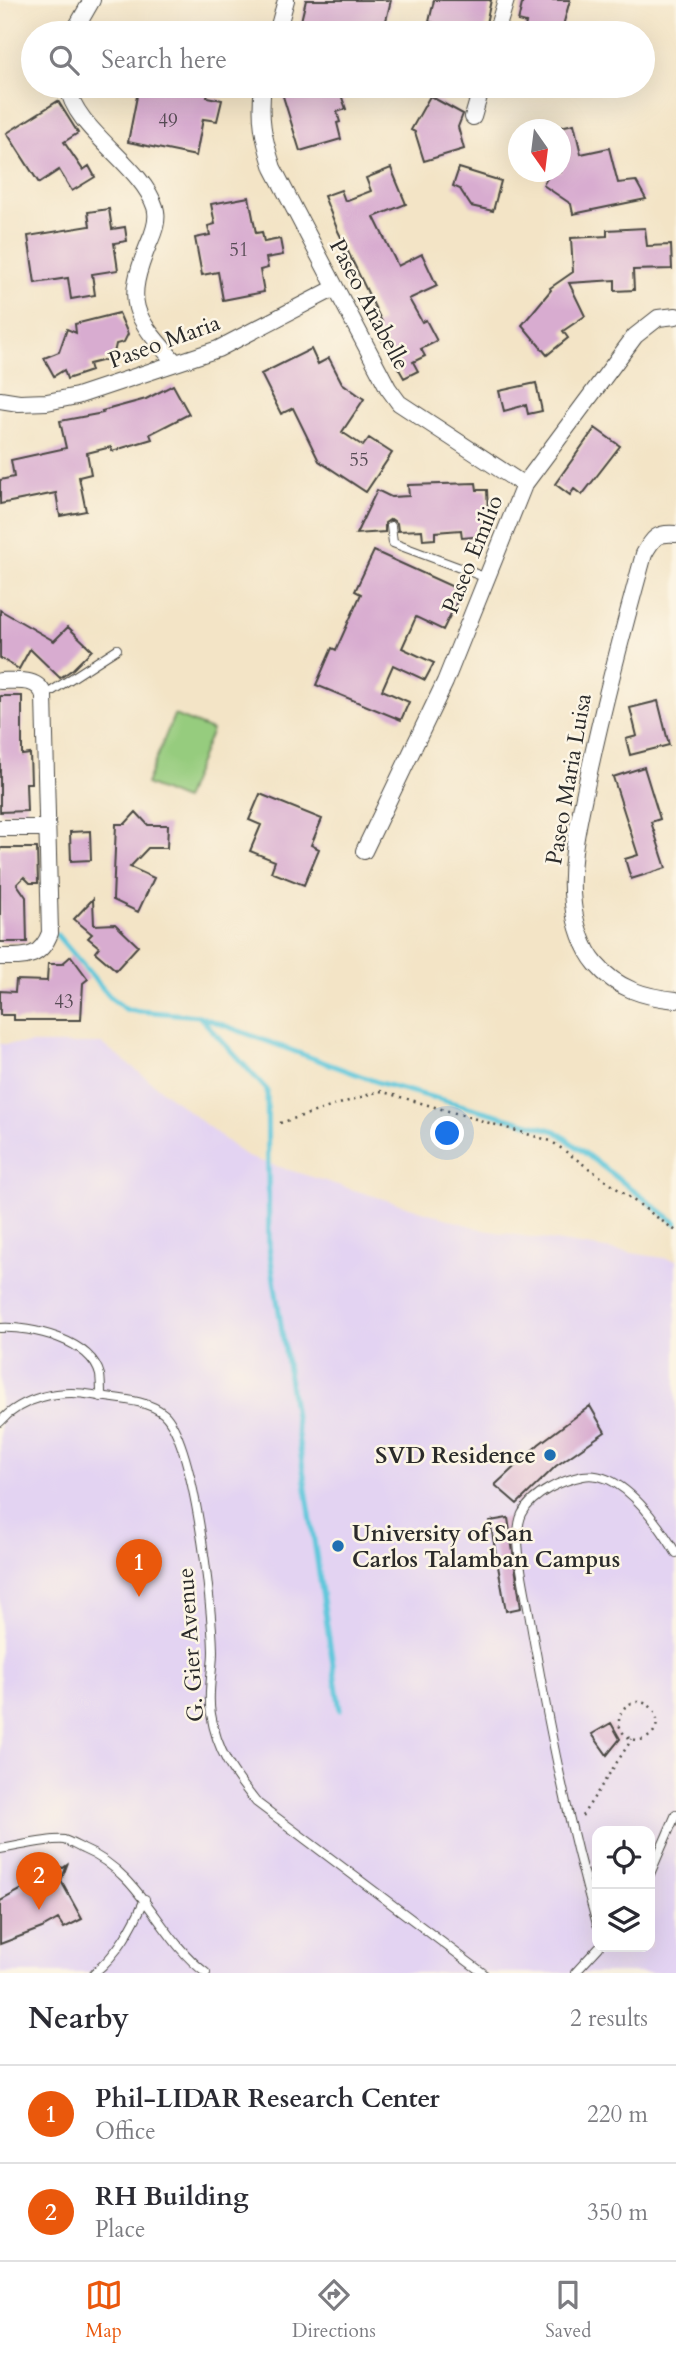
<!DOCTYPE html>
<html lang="en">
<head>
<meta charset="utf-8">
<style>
  :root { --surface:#fff; --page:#f2f2f3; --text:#2b2b33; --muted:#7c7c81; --line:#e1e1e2; --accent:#ea580c }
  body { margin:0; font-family:Cardo,serif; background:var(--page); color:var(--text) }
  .controls { position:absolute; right:21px; bottom:21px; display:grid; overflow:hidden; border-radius:14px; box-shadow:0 7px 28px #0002 }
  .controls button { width:63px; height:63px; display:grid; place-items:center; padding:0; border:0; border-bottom:2px solid var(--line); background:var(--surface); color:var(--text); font:35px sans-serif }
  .compass { position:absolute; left:508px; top:119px; width:63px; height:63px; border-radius:50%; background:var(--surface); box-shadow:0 7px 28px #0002; rotate:166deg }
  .you { position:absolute; left:448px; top:1134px; width:24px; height:24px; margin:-18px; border:5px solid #fff; border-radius:50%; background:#1a73e8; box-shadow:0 0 0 10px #1a73e833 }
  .badge { display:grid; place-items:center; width:46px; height:46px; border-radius:50%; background:var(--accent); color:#fff; font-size:23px; font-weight:700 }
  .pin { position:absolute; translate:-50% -58px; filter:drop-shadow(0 2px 4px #0008) }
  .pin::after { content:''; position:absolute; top:37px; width:24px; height:21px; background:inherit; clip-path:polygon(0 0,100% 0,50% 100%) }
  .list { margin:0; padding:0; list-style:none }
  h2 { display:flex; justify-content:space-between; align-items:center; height:91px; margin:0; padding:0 28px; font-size:30px }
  h2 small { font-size:23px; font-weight:400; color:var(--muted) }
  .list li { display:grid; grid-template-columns:46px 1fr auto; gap:21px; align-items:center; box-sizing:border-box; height:98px; padding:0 28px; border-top:2px solid var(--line) }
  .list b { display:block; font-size:26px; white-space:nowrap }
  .list p { margin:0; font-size:23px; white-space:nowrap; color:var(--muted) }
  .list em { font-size:23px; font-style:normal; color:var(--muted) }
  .icon { flex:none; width:38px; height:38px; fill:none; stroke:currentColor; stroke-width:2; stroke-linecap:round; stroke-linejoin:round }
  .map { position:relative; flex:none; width:676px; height:1973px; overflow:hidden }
  .search { position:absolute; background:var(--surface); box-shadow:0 7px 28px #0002; left:21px; right:21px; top:21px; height:77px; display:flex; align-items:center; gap:18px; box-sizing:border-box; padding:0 24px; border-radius:38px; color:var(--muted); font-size:26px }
  .sheet { height:287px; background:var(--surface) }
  nav { display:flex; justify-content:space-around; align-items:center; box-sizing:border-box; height:98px; border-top:2px solid var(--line); background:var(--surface); font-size:19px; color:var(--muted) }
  nav a { display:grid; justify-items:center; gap:4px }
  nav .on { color:var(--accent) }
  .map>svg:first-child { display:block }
</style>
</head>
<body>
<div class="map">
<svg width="676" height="1973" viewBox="0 0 676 1973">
  <rect width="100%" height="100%" fill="#fcf5e5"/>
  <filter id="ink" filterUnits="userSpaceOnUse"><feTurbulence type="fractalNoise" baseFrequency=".0143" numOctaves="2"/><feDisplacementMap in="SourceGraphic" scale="14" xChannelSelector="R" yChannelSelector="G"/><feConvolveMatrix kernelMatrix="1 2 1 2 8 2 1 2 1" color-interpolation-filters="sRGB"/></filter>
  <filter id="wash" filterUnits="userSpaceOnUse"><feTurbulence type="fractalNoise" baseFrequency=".00686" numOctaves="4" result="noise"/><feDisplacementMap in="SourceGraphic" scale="28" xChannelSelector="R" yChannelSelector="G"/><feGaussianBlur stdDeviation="1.57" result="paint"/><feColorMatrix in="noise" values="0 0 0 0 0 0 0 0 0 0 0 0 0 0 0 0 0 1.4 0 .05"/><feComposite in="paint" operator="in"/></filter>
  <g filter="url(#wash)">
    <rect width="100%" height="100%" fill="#f3e4c6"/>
    <!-- built -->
    <path fill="#e3d3f2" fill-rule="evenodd" d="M0,1044H103L247,1157L484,1230L676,1260V1973H0ZM597,1831H650V1947H597Z"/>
    <!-- green -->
    <path fill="#96cc7e" stroke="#607c54" stroke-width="2" d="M174,715L212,730L184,800L146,784Z"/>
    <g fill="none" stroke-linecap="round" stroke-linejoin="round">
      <!-- stream -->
      <path stroke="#5fc7db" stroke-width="5" d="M57,935L111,998L127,1010L199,1016L380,1083L556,1131L676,1223
        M199,1016L267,1090L269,1247L340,1710"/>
    </g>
    <g id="blocks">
      <!-- building -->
      <path fill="#d8acd0" d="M306,0H391L383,33H333L300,25Z
        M434,0H491L484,33H450L452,26L429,22Z
        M523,0H570L561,33H534L524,31L526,23L518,21Z
        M139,86H210L207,97L222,100L217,121L203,119L196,156L128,142Z
        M306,86H338L346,109L337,112L340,122L337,123L341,139L300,151L282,93Z
        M430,96L463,114L458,127L464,149L424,161L415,132L411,130Z
        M58,101L78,133L64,142L83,170L89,166L95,177L72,191L59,170L39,183L7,133Z
        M574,124L581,154L609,148L618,183L636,181L646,199L573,214L571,204L543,185L551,172H561V158L565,150L560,127Z
        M391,168L406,204L374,217L398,266L422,254L437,286L409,299L422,322L426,320L437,341L421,349L425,356L413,362L418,371L404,378L374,326L382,322L338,231L324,196L341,190L345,201L371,191L366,178Z
        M459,168L501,181L493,211L471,206L460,189L453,186Z
        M249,197L256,233L262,232L264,242L280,239L283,255L266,258L268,268L260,270L264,292L223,300L218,272L202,275L195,238L210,235L208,226L215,224L211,204Z
        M109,209L112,229L125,227L127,241L114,243L118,270L92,274L95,295L71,299L68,278L35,283L28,236L90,226L88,212Z
        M645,228L647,246L671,245L672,269L633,270L634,290L615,291V280L569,283L585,316L563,331L568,338L547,355L522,325L551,290L550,288L573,272L571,238L607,236V230Z
        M119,313L128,334L124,342L116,344L113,358L89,364L91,371L67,379L64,370L54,376L44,358L59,352L67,329L76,333L75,324Z
        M311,349L318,364L329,358L342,383L364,399L342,432L363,446L369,438L392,453L366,492L319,461L293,408L281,414L261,374Z
        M536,383L542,411L528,414L526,405L504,411L499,391Z
        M173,385L189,414L150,434L152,439L112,451L111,447L87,453L91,474L79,477L86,511L60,516L56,493L0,504V480L14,477L11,460L66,448L60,421L103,413L102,411L146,399Z
        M595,428L620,446L582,495L574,489L570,495L555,484Z
        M476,483L477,490H487L488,513L483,514L485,536L462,538L461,530L435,532V539L423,540L422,530L398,531L397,523L391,519L385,523V532L356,534L377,490L391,497L409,496L408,485Z
        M374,551L462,591L443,630L416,617L402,648L434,663L425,680L393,665L382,690L409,702L401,720L316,685L332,648L336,650L361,594L355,591Z
        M0,610L54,641L68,627L92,650L73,669L60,678L30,649L19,669L0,658Z
        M0,696H22V755L30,754L31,783H26L27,811L0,812Z
        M658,701L669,745L630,755L626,739L637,736L630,708Z
        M644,767L660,819L651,822L666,868L631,879L625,859L638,855L613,777Z
        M260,794L322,819L311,845L319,849L304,885L271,872L275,861L250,851L261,825L249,820Z
        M136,812L148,825H168L167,848H148L130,867L154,878L138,912L113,900L116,824H125Z
        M90,831L91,860L71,861L70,832Z
        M0,848H37L38,883H30L24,877L17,884L26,897L27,942H0Z
        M93,899L94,925L115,924L138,946L116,970L95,952L99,947L88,938L92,934L74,919Z
        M71,956L88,979L83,983L81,1020H14V1015H0V991L15,992L16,980L47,981L48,964H62Z
        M590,1406L605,1432L556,1466L517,1504L495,1485L539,1444Z
        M508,1518L521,1608L506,1611L490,1521Z
        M611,1723L620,1739L607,1755L592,1734Z
        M55,1865L63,1868L67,1865L61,1881L82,1919L64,1928L58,1919L42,1928L0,1944V1901L50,1874Z"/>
    </g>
  </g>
  <g filter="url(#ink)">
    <use href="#blocks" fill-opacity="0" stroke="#494742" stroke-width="2"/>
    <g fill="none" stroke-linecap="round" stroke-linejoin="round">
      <defs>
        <path id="service" d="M391,526L393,543L487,578
          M44,696L117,649
          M0,1328C31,1326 91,1340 100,1375C101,1382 101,1390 101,1397
          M0,1422C22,1397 60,1389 93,1395C114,1399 147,1399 164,1414C195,1443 212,1605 213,1651C213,1671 207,1694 211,1714C217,1752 233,1773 256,1802L483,1973
          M0,1849C15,1847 51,1838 64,1840C70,1842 77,1846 83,1849C143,1874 158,1937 206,1973
          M650,1874L676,1814
          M597,1924C568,1824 548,1722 530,1619C526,1593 511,1537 522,1514C532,1493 563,1480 583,1476C622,1469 659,1525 676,1553
          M94,1973C118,1954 133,1926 145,1899
          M575,1973L599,1947"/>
        <path id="minor" d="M73,33L92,0
          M277,33L286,0
          M496,33L506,0
          M68,86C73,129 142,165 155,207C159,219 154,232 149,243C124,304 133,315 175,362
          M263,86C259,118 263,137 273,168L388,388L399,403L524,485
          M473,117L482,86
          M0,400L19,403L47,402L77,396L218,349L335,288
          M676,534C657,532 653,538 644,554C623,630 603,705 587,782C579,821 568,864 573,904C575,923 583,949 596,964C617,989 645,997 676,1000
          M0,681C16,681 39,677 44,696L50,933C40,959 25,957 0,957
          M0,828H47
          M364,851L445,682L524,485L635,336L658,318L676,316"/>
      </defs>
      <!-- service casing -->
      <use href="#service" stroke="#494742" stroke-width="10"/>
      <!-- minor casing -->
      <use href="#minor" stroke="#494742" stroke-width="18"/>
      <!-- path -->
      <path stroke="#494742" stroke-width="2.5" stroke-dasharray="2 5" stroke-linecap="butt" d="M280,1123L380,1091L551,1141L676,1231
        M619 1721a19 19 0 1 1 38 0a19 19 0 1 1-38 0Z
        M582,1816L632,1739"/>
      <!-- service -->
      <use href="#service" stroke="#fff" stroke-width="8"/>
      <!-- minor -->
      <use href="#minor" stroke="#fff" stroke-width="16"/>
    </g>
  </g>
  <!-- markers -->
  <g fill="#1f6fb2" stroke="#fcf5e5" stroke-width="2.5">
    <circle cx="550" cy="1455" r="7"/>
    <circle cx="338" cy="1546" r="7"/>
  </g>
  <g text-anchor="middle" stroke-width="5" stroke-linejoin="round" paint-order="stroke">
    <!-- number labels -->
    <g font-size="19" fill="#564b54">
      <text x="168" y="127">49</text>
      <text x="239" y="256">51</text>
      <text x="359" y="466">55</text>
      <text x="64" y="1008">43</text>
    </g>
    <!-- street labels -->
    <g font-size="23" fill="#2b2b2b" stroke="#fcf5e5">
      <text transform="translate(370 304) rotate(62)" y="8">Paseo Anabelle</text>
      <text transform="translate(164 341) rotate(-20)" y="8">Paseo Maria</text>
      <text transform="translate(472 554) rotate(-68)" y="8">Paseo Emilio</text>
      <text transform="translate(568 779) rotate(-80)" y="8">Paseo Maria Luisa</text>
      <text transform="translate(190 1645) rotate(-94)" y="8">G. Gier Avenue</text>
    </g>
    <!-- poi labels -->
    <g font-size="23" font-weight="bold" fill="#2b2b2b" stroke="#fcf5e5" text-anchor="end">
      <text x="536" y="1463">SVD Residence</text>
      <text x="352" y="1541" text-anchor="start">University of San<tspan x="352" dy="26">Carlos Talamban Campus</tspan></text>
    </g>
  </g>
</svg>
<div class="controls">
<button><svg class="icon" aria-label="locate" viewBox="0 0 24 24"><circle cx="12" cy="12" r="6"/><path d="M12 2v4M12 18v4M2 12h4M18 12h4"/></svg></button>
<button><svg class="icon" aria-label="layers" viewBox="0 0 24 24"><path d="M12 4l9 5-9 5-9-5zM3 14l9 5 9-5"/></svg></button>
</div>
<svg class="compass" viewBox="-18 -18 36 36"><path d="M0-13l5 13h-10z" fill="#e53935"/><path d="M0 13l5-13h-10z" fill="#7c7c81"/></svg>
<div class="you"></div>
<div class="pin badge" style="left:139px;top:1597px">1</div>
<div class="pin badge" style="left:39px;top:1910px">2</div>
<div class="search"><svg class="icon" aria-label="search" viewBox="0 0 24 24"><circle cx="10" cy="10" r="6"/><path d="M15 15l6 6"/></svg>Search here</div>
</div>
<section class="sheet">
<h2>Nearby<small>2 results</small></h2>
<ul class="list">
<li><span class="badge">1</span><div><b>Phil-LIDAR Research Center</b><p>Office</p></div><em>220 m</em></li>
<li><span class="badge">2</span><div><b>RH Building</b><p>Place</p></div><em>350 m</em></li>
</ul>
</section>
<nav>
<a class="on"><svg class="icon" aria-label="map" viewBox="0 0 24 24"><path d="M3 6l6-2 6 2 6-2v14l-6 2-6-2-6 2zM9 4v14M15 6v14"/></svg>Map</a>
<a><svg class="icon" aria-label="directions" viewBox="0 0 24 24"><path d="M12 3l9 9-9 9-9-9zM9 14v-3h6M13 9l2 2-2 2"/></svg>Directions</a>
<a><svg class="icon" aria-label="saved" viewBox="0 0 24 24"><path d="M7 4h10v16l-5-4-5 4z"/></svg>Saved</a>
</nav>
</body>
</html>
